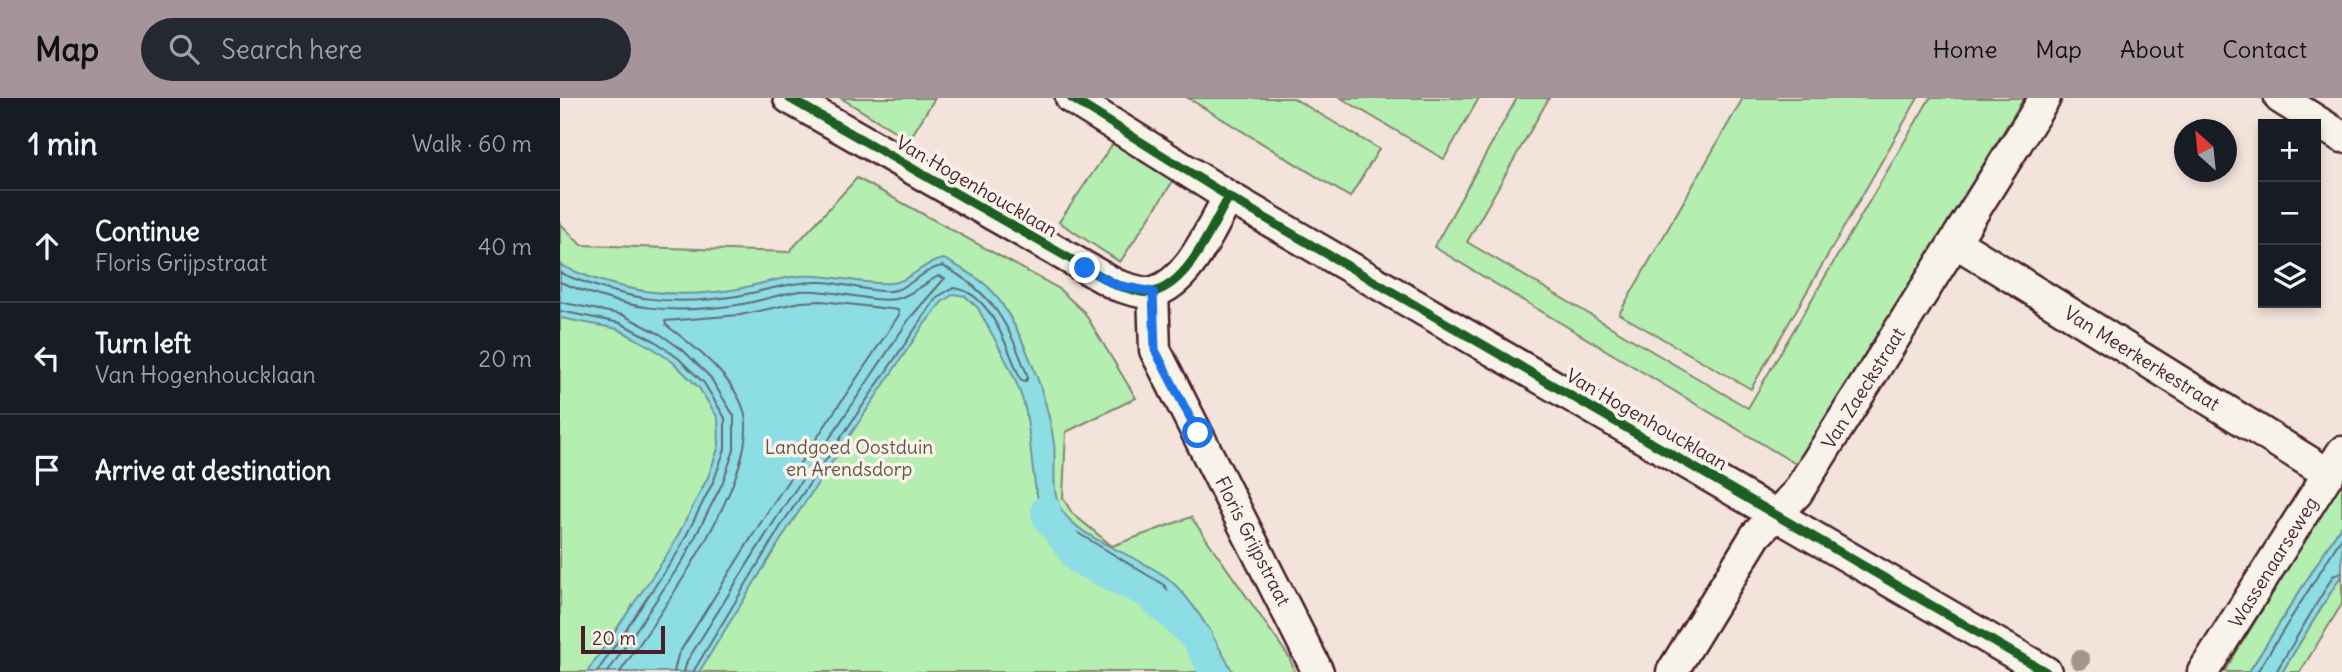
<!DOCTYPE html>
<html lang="en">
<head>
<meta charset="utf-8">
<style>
  :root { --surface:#171b24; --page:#242831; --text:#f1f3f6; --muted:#9ea1a6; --line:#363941; --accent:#a6949b }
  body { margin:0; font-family:Delius,sans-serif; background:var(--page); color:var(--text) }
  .controls { position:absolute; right:21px; top:21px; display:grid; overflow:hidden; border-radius:0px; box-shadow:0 4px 10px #0003 }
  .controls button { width:63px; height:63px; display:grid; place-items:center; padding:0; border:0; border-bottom:2px solid var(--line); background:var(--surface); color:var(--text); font:35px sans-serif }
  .compass { position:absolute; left:1614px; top:21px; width:63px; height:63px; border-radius:50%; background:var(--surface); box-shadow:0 4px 10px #0003; rotate:333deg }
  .scale { position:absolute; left:21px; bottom:18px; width:84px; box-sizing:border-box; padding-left:7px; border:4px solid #4a1f2b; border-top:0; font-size:19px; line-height:24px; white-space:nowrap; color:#4a1f2b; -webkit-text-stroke:5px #f7f3e8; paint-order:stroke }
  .stop { position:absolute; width:21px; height:21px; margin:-16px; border:5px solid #1a73e8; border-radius:50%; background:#fff }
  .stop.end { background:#1a73e8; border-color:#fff; box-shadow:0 2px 7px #0008 }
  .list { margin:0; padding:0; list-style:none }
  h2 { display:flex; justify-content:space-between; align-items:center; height:91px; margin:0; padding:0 28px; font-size:30px }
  h2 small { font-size:23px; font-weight:400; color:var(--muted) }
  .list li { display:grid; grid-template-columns:46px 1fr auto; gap:21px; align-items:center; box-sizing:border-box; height:112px; padding:0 28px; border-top:2px solid var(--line) }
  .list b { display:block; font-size:26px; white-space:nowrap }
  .list p { margin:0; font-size:23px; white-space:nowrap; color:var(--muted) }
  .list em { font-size:23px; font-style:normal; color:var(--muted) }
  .icon { flex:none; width:38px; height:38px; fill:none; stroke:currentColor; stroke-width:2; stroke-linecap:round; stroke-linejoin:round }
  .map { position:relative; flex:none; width:1782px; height:574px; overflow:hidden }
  header { display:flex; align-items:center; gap:42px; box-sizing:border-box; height:98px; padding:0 35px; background:var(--accent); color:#111 }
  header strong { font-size:33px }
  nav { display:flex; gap:38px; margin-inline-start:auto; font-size:24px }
  .search { width:490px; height:63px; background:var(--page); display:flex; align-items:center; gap:18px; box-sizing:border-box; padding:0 24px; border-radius:38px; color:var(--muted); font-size:26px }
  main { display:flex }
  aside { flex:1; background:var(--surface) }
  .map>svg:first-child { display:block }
</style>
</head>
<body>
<header>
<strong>Map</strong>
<div class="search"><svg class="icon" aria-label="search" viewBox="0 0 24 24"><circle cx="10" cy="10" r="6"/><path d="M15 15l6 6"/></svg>Search here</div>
<nav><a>Home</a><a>Map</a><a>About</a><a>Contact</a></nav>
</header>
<main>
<aside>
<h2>1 min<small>Walk · 60 m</small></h2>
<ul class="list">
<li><svg class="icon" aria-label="ahead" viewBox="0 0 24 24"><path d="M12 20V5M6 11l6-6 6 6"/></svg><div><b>Continue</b><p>Floris Grijpstraat</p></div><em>40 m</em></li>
<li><svg class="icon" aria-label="left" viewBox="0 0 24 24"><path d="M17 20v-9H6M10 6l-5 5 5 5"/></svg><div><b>Turn left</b><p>Van Hogenhoucklaan</p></div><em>20 m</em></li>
<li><svg class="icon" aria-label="arrive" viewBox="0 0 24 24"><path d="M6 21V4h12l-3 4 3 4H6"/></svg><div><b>Arrive at destination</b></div></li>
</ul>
</aside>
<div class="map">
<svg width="1782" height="574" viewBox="0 0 1782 574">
  <rect width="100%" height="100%" fill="#f3e4db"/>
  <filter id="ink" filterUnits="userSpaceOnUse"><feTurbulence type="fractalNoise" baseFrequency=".0143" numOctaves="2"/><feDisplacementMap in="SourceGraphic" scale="14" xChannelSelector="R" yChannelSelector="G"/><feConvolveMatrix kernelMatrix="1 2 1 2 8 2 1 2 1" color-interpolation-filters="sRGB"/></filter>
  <g filter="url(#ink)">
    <!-- green -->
    <path fill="#b5eeb1" stroke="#80866e" stroke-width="2" d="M281,0H375L349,42Z
      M628,0H733L819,51L790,99Z
      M781,0H919L884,61Z
      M957,0H989L907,144L1188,310L1370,0H1464L1239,368L874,149Z
      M1183,0H1358L1191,291L1059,216Z
      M554,44L615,80L560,164L499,124Z
      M297,80L498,190L524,214L576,300L506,334L503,400L512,415L552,448L631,419L729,559L735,574H0V125L21,147L229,154Z
      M1782,383V426L1689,574H1664Z
      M1782,476V506L1740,574H1722Z"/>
    <!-- water -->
    <path fill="#8cdde4" stroke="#72919a" stroke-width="2" d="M384,161C400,170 421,180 433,194C462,230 488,300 494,346C497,370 488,398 506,418C533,448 579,457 610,482C637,506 655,543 673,574H648C619,511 593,499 537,465C522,456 505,447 494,434C468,405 474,343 464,306C454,273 434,241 418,210L405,198L394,196L382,204L363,228L230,427L139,574H27L111,451L148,379L159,348L158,320L139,290L114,265L91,249L58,231L0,220V167C59,194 113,202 178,191C199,187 220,179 241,178C271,175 303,188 332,185C350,183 365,163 384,161Z
      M1782,426V476L1722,574H1689Z"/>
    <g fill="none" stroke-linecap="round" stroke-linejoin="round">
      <!-- shore -->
      <path stroke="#646b75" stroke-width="2" d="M0,175C64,201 108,209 177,198C205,193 233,183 261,184C281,184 318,197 336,192C353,187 365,170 383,168C434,195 448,226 468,279L466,283L461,282C447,251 431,193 393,190L377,199L224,423L133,574
        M0,184C67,211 106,217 177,207C198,204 219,196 240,193C271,190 309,205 336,201C350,198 366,185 378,178L385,180L350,220L217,419L127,563L124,574
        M0,204L63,217L100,236L124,253L150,279L174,318V352L162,386L125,459L48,574
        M0,213L60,225L95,243L118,260L144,285L165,320V351L154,382L118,454L37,574
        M513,432L604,487L612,500L608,501L516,444L507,436Z
        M60,574C97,521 202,377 184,313C174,279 133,247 106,227L105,223L180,217L241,204L262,203L338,212L339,217L208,413L118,557L114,574
        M1697,574L1782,439
        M1716,574L1773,478L1782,474"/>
      <!-- canal -->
      <path stroke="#8cdde4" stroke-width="30" d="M486,412L487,419L519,462L589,496L637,541L654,574"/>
      <defs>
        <path id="minor" d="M229,0L556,187C567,190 584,197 594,194C631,183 651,128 669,99
          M511,0L669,99L1486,574
          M1720,0L1782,39
          M1395,144L1769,376
          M593,194L595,252L758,574
          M1112,574L1196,437L1237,395L1485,0
          M1643,574L1782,354"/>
      </defs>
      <!-- minor casing -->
      <use href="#minor" stroke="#4a1f2b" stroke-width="35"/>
      <!-- minor -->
      <use href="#minor" stroke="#f7f3e8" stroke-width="30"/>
      <defs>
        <path id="cycleway" d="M229,0L556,187C567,190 584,197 594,194C631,183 651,128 669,99
          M511,0L669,99L1486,574"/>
      </defs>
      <!-- cycleway casing -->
      <use href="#cycleway" stroke="#f7f3e8" stroke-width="13"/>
      <!-- cycleway -->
      <use href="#cycleway" stroke="#1b5e20" stroke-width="9"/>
    </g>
    <!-- trees -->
    <circle fill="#a5948c" cx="1520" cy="562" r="10"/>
  </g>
  <g fill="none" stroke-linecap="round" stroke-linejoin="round" filter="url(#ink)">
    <!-- route -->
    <path stroke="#1a73e8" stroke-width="9" d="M525,170L556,187L593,194L595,252L638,335"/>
  </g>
  <g text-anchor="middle" stroke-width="7" stroke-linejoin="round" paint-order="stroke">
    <!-- street labels -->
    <g font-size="19" fill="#4a1f2b" stroke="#f7f3e8">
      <text transform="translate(417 88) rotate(30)" y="7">Van Hogenhoucklaan</text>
      <text transform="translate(1582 260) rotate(32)" y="7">Van Meerkerkestraat</text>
      <text transform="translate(1303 290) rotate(-58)" y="7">Van Zaeckstraat</text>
      <text transform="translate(1087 321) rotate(30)" y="7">Van Hogenhoucklaan</text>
      <text transform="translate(693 443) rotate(63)" y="7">Floris Grijpstraat</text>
      <text transform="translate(1713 464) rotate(-58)" y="7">Wassenaarseweg</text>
    </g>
    <!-- park labels -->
    <g font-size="19" fill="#65534c" stroke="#f7f3e8">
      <text x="289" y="356">Landgoed Oostduin<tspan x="289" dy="22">en Arendsdorp</tspan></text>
    </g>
  </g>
</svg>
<div class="controls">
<button>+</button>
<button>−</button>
<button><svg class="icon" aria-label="layers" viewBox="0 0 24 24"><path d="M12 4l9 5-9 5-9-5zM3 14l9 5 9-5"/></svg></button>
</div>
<svg class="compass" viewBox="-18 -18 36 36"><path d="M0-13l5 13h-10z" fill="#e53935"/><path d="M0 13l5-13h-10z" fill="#9ea1a6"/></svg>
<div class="scale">20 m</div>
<div class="stop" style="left:638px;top:335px"></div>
<div class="stop end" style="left:525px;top:170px"></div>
</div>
</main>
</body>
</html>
